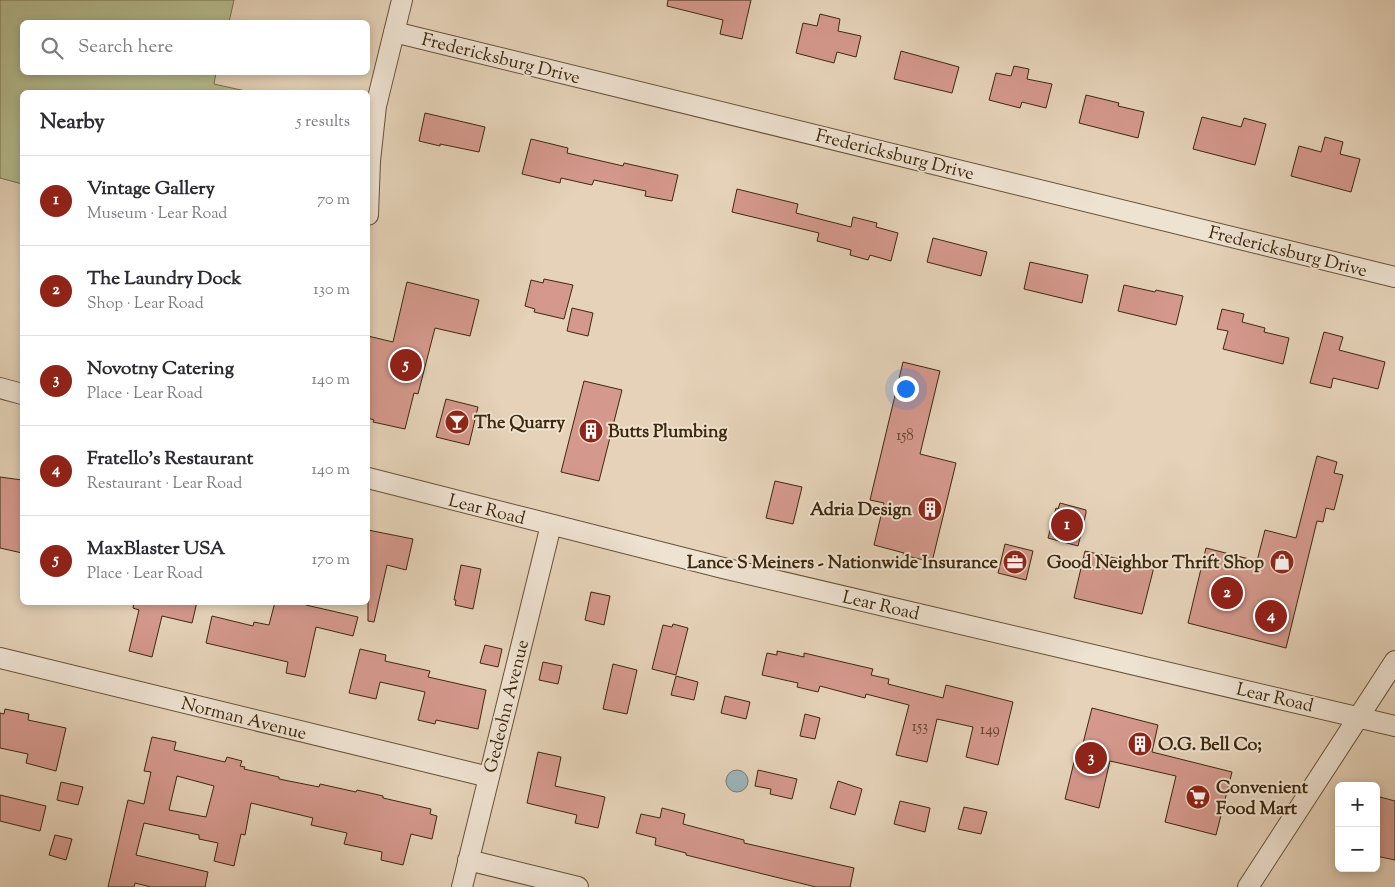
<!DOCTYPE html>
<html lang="en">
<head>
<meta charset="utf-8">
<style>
  :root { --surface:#fff; --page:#f2f2f3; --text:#2b2b33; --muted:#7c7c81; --line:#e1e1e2; --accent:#8f2418 }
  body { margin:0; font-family:"Sorts Mill Goudy",serif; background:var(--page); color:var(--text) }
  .controls { position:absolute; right:15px; bottom:15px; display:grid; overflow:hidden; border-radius:8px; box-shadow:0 2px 8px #0003 }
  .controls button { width:45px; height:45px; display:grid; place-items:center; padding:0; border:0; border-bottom:1px solid var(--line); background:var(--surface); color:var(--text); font:25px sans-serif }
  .you { position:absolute; left:905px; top:388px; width:18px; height:18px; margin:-12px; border:4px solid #fff; border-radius:50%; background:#1a73e8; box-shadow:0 0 0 8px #1a73e833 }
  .badge { display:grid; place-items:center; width:32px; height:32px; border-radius:50%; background:var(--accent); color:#fff; font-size:16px; font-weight:700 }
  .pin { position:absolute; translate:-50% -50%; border:2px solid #fff; box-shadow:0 1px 5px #0006 }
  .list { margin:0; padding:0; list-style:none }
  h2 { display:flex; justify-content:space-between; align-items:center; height:65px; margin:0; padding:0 20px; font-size:21px }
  h2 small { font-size:16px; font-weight:400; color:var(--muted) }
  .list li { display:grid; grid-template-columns:32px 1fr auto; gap:15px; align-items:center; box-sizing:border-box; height:90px; padding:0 20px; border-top:1px solid var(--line) }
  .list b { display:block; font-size:19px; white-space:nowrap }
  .list p { margin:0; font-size:16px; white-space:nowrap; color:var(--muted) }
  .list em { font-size:16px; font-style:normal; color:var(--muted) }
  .icon { flex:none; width:28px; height:28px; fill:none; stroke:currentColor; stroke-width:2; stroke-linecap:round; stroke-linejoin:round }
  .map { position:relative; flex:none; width:1395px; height:887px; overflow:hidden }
  .search { position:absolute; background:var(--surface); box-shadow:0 2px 8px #0003; left:20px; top:20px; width:350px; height:55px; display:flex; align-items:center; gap:12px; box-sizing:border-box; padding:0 18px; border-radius:8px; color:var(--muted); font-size:19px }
  .panel { position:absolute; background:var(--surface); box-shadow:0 2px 8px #0003; left:20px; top:90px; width:350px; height:515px; border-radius:8px }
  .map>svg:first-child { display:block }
</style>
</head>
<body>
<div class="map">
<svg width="1395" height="887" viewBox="0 0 1395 887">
  <rect width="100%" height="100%" fill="#e5d2b8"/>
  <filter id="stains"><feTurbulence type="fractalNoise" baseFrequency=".004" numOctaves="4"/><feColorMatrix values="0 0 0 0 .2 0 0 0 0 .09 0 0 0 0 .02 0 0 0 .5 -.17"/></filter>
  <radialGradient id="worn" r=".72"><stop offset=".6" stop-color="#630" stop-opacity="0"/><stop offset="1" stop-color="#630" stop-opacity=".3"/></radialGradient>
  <!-- green -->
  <path fill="#b4bc8f" stroke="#78724e" d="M0,0H234L229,22H22V72L216,73L214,84L250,92H22V184L0,178Z"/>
  <!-- water -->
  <path fill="#9cb4bb" stroke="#767c75" d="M726 781a11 11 0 1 1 22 0a11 11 0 1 1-22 0Z"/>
  <!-- building -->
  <path fill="#d4988c" stroke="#3d280c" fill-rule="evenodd" d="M668,0H751L742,39L720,34L723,20L667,6Z
    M820,14L840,19L838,31L861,36L856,57L837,52L834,63L796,53L803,23L817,26Z
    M901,51L959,67L952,93L894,79Z
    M1014,66L1029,69L1027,79L1052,84L1046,108L1022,102L1020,108L989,100L996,73L1011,76Z
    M1086,95L1119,103L1118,106L1144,112L1138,138L1079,123Z
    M425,113L485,127L479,152L440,144V146L419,141Z
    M1202,117L1241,127L1244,118L1266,124L1255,165L1193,149Z
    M1325,137L1343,142L1340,154L1360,159L1351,192L1291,176L1299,146L1321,152Z
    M531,139L568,148L567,153L623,166L624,163L678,175L672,201L645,196L646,191L594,180L592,185L561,178L560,183L522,174Z
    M737,189L798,204L796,213L851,227L853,217L877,223L876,227L898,233L891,261L870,255L868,260L850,255L851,250L817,241L819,233L732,212Z
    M933,238L987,252L981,276L927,262Z
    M1030,262L1088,275L1082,303L1024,289Z
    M544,279L573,285L564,319L534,312L535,309L525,306L531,280L543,283Z
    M407,282L479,300L470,336L435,328L418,394L414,393L405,429L373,422L374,420L368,418V336L393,342Z
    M1124,285L1155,292L1156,290L1183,296L1176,325L1118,311Z
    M572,308L593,313L588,336L567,331Z
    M1222,309L1244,314L1242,322L1265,328L1264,332L1289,338L1283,364L1223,349L1228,331L1217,329Z
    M1324,332L1343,337L1339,350L1385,362L1378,389L1333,378L1331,388L1310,383Z
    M903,362L940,371L920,454L956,463L932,562L903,555L904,553L874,545L884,503L870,500Z
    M584,381L622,390L599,481L561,472Z
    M446,399L478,407L469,445L436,437Z
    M1317,456L1337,462L1334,473L1343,475L1334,510L1326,508L1323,522L1317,521L1286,648L1188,623L1206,548L1257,561L1265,530L1296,538Z
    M0,477L22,480V553L0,548Z
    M775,481L802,487L793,524L766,518Z
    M1060,503L1086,510V513L1078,546L1048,538L1056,508L1058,509Z
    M368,530L413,539L406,570L387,565L374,622L368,621Z
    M1005,544L1033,551L1026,580L998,573Z
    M1085,551L1154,567L1142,614L1074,598Z
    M461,565L481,569L473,609L455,605L456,600H454Z
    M591,592L610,596L604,625L585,620Z
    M134,602H197L192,623L162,616L152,657L129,651L139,610L133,608Z
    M275,602H307L306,605L358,617L353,636L316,627L305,677L286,673L288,662L206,643L212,616L253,626L254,622L269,625Z
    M673,624L688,628L676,675L652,669L663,625L672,627Z
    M485,645L502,649L498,667L480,663Z
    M360,649L386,655L385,661L430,671L428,677L486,690L478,729L436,720L435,724L418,720L425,692L380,682L376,699L349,693Z
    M777,651L804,657V653L873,669L871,675L889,679L888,684L943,698L946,685L1013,702L998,765L966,757L973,727L937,719L927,762L896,755L909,705L866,694L865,698L820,686L818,692L797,687L798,683L762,675L767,653L777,655Z
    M543,662L562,666L558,684L539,680Z
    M613,664L637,670L627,714L603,709Z
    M676,676L698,682L694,700L671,695Z
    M725,696L750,702L746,719L721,713Z
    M1092,708L1158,725L1152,752L1232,772L1216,835L1165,822L1176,776L1110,761L1099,808L1065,799L1076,754L1080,755Z
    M5,709L29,714L28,720L66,728L56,771L26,763L28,754L0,748V713L4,714Z
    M805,714L820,718L815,739L800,736Z
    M152,737L176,742L174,750L225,762L227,757L242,761L240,766L245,767L244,769L279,777V779L319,787L320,784L356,792L357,790L383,796V798L431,809L430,814L437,816L432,839L411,834L403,865L381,860L382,852L344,844L347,833L311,825L313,818L251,803L245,835L241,834L234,866L214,861L218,843L199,839V835L144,823L136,855L208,872L205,887H151L135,883L134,887H108L128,800L144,804L151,772L144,771ZM177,776L214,786L206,817L169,810Z
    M538,752L561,757L555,786L605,797L598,828L575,823L577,815L527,803Z
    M758,770L797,779L792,799L770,794L771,789L755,786Z
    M838,781L862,789L855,815L830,808Z
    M61,782L83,787L78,805L57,800Z
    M0,795L46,806L40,831L0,821Z
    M1380,797L1395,801V860L1376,856V814Z
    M900,801L930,808L925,832L894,824Z
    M964,807L987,812L981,834L958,829Z
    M662,808L685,814L683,824L744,840V843L854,868L850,887H816L686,855V853L655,845L656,838L636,833L641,814L660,818Z
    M55,835L72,839L66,860L49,855Z"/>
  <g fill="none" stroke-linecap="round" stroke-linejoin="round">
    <defs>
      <path id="minor" d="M394,32L1395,277
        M368,215L370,161L376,106L402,0
        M0,388L22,394
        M368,478L723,568L1395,726
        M0,658L489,777
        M468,860L578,887
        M462,887L551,525
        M1248,887L1395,661"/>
    </defs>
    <!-- minor casing -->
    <use href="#minor" stroke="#675237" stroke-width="22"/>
    <!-- minor -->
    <use href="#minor" stroke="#eee2d1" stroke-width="20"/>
  </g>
  <!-- icons -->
  <defs>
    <symbol id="bar-disc" viewBox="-11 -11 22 22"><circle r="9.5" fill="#8f2418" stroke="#eee2d1"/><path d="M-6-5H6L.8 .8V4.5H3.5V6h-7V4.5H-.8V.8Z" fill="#fff"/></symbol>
    <symbol id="building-disc" viewBox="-11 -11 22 22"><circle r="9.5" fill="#8f2418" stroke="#eee2d1"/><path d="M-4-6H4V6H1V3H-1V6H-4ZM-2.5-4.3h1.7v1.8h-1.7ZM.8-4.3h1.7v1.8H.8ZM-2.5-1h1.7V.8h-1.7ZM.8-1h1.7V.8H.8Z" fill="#fff"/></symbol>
    <symbol id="office-disc" viewBox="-11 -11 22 22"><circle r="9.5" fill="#8f2418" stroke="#eee2d1"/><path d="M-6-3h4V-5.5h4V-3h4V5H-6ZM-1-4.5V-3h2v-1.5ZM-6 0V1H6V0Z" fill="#fff"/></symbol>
    <symbol id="shop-disc" viewBox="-11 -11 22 22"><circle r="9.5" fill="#8f2418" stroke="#eee2d1"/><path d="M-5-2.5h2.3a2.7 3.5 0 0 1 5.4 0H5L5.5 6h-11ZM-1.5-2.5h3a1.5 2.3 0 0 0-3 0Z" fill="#fff"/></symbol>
    <symbol id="supermarket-disc" viewBox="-11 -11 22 22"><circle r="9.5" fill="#8f2418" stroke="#eee2d1"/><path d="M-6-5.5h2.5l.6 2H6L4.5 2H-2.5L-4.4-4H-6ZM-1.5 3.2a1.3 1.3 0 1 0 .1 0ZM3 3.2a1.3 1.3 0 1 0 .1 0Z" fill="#fff"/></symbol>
  </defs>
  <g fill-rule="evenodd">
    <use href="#bar-disc" x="443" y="408" width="28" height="28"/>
    <use href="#building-disc" x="577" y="417" width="28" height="28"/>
    <use href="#building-disc" x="916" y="495" width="28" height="28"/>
    <use href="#office-disc" x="1001" y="548" width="28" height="28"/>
    <use href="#shop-disc" x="1268" y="548" width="28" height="28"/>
    <use href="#building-disc" x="1126" y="730" width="28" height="28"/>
    <use href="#supermarket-disc" x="1184" y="783" width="28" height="28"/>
  </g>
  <g text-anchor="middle" stroke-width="4" stroke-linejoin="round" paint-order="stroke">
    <!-- number labels -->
    <g font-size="15" fill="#63442c">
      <text x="905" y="440">158</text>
      <text x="920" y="731">153</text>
      <text x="990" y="734">149</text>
    </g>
    <!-- street labels -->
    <g font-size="18" fill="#3d280c" stroke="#eee2d1">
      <text transform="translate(501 58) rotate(14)" y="6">Fredericksburg Drive</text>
      <text transform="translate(895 154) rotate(14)" y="6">Fredericksburg Drive</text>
      <text transform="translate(1288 251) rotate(14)" y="6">Fredericksburg Drive</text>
      <text transform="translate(487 509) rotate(14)" y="6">Lear Road</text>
      <text transform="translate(881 605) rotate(13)" y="6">Lear Road</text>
      <text transform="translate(1275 697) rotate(13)" y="6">Lear Road</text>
      <text transform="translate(506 706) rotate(-76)" y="6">Gedeohn Avenue</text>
      <text transform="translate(244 718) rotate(14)" y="6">Norman Avenue</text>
    </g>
    <!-- poi labels -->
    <g font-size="18" font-weight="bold" fill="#3d280c" stroke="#eee2d1" text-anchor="start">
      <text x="474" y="428">The Quarry</text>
      <text x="608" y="437">Butts Plumbing</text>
      <text x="912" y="515" text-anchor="end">Adria Design</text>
      <text x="998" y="568" text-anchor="end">Lance S Meiners - Nationwide Insurance</text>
      <text x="1264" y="568" text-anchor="end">Good Neighbor Thrift Shop</text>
      <text x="1158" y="750">O.G. Bell Co;</text>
      <text x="1216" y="793">Convenient<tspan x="1216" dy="21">Food Mart</tspan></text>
    </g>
  </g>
  <rect width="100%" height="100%" filter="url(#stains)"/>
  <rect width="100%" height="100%" fill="url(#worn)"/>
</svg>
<div class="controls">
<button>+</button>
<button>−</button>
</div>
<div class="you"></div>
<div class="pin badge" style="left:1067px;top:525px">1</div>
<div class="pin badge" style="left:1227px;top:593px">2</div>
<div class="pin badge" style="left:1091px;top:758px">3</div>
<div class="pin badge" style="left:1271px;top:616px">4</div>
<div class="pin badge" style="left:406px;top:365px">5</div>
<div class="search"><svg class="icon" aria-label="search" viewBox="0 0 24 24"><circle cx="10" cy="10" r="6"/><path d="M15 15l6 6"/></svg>Search here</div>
<section class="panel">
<h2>Nearby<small>5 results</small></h2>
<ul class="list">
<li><span class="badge">1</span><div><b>Vintage Gallery</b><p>Museum · Lear Road</p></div><em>70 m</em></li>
<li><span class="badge">2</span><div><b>The Laundry Dock</b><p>Shop · Lear Road</p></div><em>130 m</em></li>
<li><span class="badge">3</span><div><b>Novotny Catering</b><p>Place · Lear Road</p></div><em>140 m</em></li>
<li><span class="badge">4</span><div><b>Fratello's Restaurant</b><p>Restaurant · Lear Road</p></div><em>140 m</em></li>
<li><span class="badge">5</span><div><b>MaxBlaster USA</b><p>Place · Lear Road</p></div><em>170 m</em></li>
</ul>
</section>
</div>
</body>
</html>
